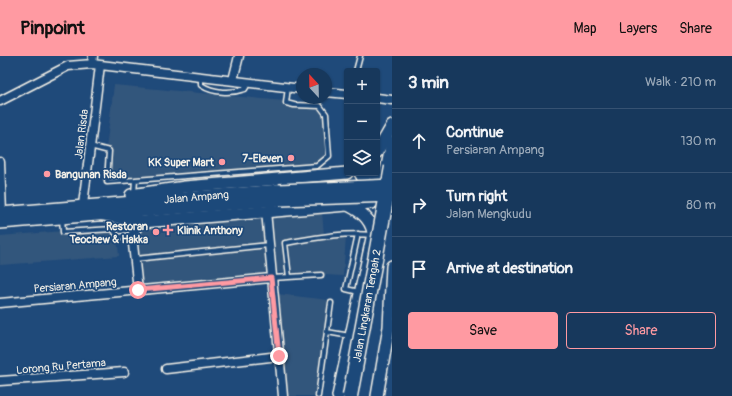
<!DOCTYPE html>
<html lang="en">
<head>
<meta charset="utf-8">
<style>
  :root { --surface:#17385c; --page:#244365; --text:#f1f3f6; --muted:#9eacbb; --line:#365272; --accent:#ff9aa2 }
  body { margin:0; font-family:Pangolin,sans-serif; background:var(--page); color:var(--text) }
  .controls { position:absolute; right:12px; top:12px; display:grid; overflow:hidden; border-radius:4px; box-shadow:0 1px 3px #0004 }
  .controls button { width:36px; height:36px; display:grid; place-items:center; padding:0; border:0; border-bottom:1px solid var(--line); background:var(--surface); color:var(--text); font:20px sans-serif }
  .compass { position:absolute; left:296px; top:12px; width:36px; height:36px; border-radius:50%; background:var(--surface); box-shadow:0 1px 3px #0004; rotate:338deg }
  .stop { position:absolute; width:12px; height:12px; margin:-9px; border:3px solid #ff9aa2; border-radius:50%; background:#fff }
  .stop.end { background:#ff9aa2; border-color:#fff; box-shadow:0 1px 4px #0008 }
  .list { margin:0; padding:0; list-style:none }
  h2 { display:flex; justify-content:space-between; align-items:center; height:52px; margin:0; padding:0 16px; font-size:17px }
  h2 small { font-size:13px; font-weight:400; color:var(--muted) }
  .list li { display:grid; grid-template-columns:26px 1fr auto; gap:12px; align-items:center; box-sizing:border-box; height:64px; padding:0 16px; border-top:1px solid var(--line) }
  .list b { display:block; font-size:15px; white-space:nowrap }
  .list p { margin:0; font-size:13px; white-space:nowrap; color:var(--muted) }
  .list em { font-size:13px; font-style:normal; color:var(--muted) }
  .actions { display:flex; gap:8px; padding:12px 16px }
  .actions a { flex:1; padding:9px 0; border:1px solid var(--accent); border-radius:4px; text-align:center; font-size:14px; color:var(--accent) }
  .actions .main { background:var(--accent); color:#111 }
  .icon { flex:none; width:22px; height:22px; fill:none; stroke:currentColor; stroke-width:2; stroke-linecap:round; stroke-linejoin:round }
  .map { position:relative; flex:none; width:392px; height:340px; overflow:hidden }
  header { display:flex; align-items:center; gap:24px; box-sizing:border-box; height:56px; padding:0 20px; background:var(--accent); color:#111 }
  header strong { font-size:19px }
  nav { display:flex; gap:22px; margin-inline-start:auto; font-size:14px }
  main { display:flex }
  aside { flex:1; background:var(--surface) }
  .map>svg:first-child { display:block }
</style>
</head>
<body>
<header>
<strong>Pinpoint</strong>
<nav><a>Map</a><a>Layers</a><a>Share</a></nav>
</header>
<main>
<div class="map">
<svg width="392" height="340" viewBox="0 0 392 340">
  <rect width="100%" height="100%" fill="#1f4a7a"/>
  <filter id="ink" filterUnits="userSpaceOnUse"><feTurbulence type="fractalNoise" baseFrequency=".025" numOctaves="2"/><feDisplacementMap in="SourceGraphic" scale="8" xChannelSelector="R" yChannelSelector="G"/><feConvolveMatrix kernelMatrix="1 2 1 2 8 2 1 2 1" color-interpolation-filters="sRGB"/></filter>
  <g filter="url(#ink)">
    <!-- built -->
    <path fill="#33567c" d="M114,29L317,48L325,59L327,100L316,108L102,125Z
      M322,156L324,179L346,181L343,220L274,216L142,229L137,182L144,169Z
      M116,171L119,200L0,209V180Z
      M277,238L329,244L316,340H286Z"/>
    <g fill="none" stroke-linecap="round" stroke-linejoin="round">
      <defs>
        <path id="lane" d="M356,15L360,0
          M201,21V29C213,37 231,38 245,33L249,26
          M90,90L109,95L107,126L135,124
          M134,138L135,124L317,110L329,100L326,58L320,50L294,49L286,47L288,31
          M62,162L63,176L113,173L118,181L132,179
          M358,178L346,233L359,236
          M135,203L269,189
          M289,221L285,187C314,182 343,176 372,179
          M272,222L321,219
          M327,276L350,280
          M318,340L331,247"/>
        <path id="street" d="M92,8L93,0
          M233,24L239,0
          M326,36L347,38
          M377,42L392,44
          M0,45L68,10L92,8L302,33
          M0,106L2,157
          M83,149L100,9
          M266,155L283,340
          M138,234L132,179L142,166
          M0,247L271,222
          M166,313L279,300
          M0,325L124,316"/>
        <g id="secondary">
          <path d="M377,96L392,70"/>
          <path d="M360,117L366,127L365,139"/>
          <path d="M371,117L379,121L388,130"/>
          <path d="M385,120L392,86"/>
          <path d="M131,139L185,131L347,117"/>
          <path d="M348,149C360,155 370,162 373,176"/>
          <path id="s1" d="M0,157L279,134"/>
          <path d="M99,158L142,166L371,147L386,138"/>
          <path d="M0,167L280,144"/>
          <path d="M338,340L374,173"/>
          <path d="M377,340L389,271L392,210"/>
        </g>
      </defs>
      <!-- lane casing -->
      <use href="#lane" stroke="#f4f1e8" stroke-width="7"/>
      <!-- street casing -->
      <use href="#street" stroke="#f4f1e8" stroke-width="11"/>
      <!-- secondary casing -->
      <use href="#secondary" stroke="#f4f1e8" stroke-width="14"/>
      <!-- lane -->
      <use href="#lane" stroke="#1f4a7a" stroke-width="4"/>
      <!-- street -->
      <use href="#street" stroke="#1f4a7a" stroke-width="8"/>
      <!-- secondary -->
      <use href="#secondary" stroke="#1f4a7a" stroke-width="11"/>
      <defs>
        <path id="secondary-bridge" d="M279,134L392,129
          M280,144L392,140"/>
        <g id="highway-bridge">
          <path id="s2" d="M350,340L392,111"/>
        </g>
      </defs>
      <!-- secondary-bridge casing -->
      <use href="#secondary-bridge" stroke="#f4f1e8" stroke-width="14" stroke-linecap="butt"/>
      <!-- highway-bridge casing -->
      <use href="#highway-bridge" stroke="#f4f1e8" stroke-width="17" stroke-linecap="butt"/>
      <!-- secondary-bridge -->
      <use href="#secondary-bridge" stroke="#1f4a7a" stroke-width="11"/>
      <!-- highway-bridge -->
      <use href="#highway-bridge" stroke="#1f4a7a" stroke-width="14"/>
    </g>
  </g>
  <g fill="none" stroke-linecap="round" stroke-linejoin="round" filter="url(#ink)">
    <!-- route -->
    <path stroke="#ff9aa2" stroke-width="5" d="M138,234L271,222L279,300"/>
  </g>
  <!-- markers -->
  <g fill="#ff9aa2" stroke="#1f4a7a" stroke-width="1.5">
    <circle cx="291" cy="102" r="4"/>
    <circle cx="222" cy="106" r="4"/>
    <circle cx="47" cy="118" r="4"/>
    <path d="M166 168h4v4h4v4h-4v4h-4v-4h-4v-4h4z"/>
    <circle cx="156" cy="176" r="4"/>
  </g>
  <g text-anchor="middle" stroke-width="3.5" stroke-linejoin="round" paint-order="stroke">
    <!-- street labels -->
    <g font-size="11" fill="#f4f1e8" stroke="#1f4a7a">
      <text transform="translate(81 78) rotate(-83)" y="4">Jalan Risda</text>
      <text dy="4" stroke="none"><textPath href="#s1" startOffset="197">Jalan Ampang</textPath></text>
      <text transform="translate(75 229) rotate(-5)" y="4">Persiaran Ampang</text>
      <text dy="4" stroke="none"><textPath href="#s2" startOffset="92">Jalan Lingkaran Tengah 2</textPath></text>
      <text transform="translate(61 310) rotate(-5)" y="4">Lorong Ru Pertama</text>
    </g>
    <!-- poi labels -->
    <g font-size="11" font-weight="bold" fill="#f4f1e8" stroke="#1f4a7a" text-anchor="end">
      <text x="283" y="106">7-Eleven</text>
      <text x="214" y="110">KK Super Mart</text>
      <text x="55" y="122" text-anchor="start">Bangunan Risda</text>
      <text x="148" y="174">Restoran<tspan x="148" dy="13">Teochew &amp; Hakka</tspan></text>
      <text x="177" y="178" text-anchor="start">Klinik Anthony</text>
    </g>
  </g>
</svg>
<div class="controls">
<button>+</button>
<button>−</button>
<button><svg class="icon" aria-label="layers" viewBox="0 0 24 24"><path d="M12 4l9 5-9 5-9-5zM3 14l9 5 9-5"/></svg></button>
</div>
<svg class="compass" viewBox="-18 -18 36 36"><path d="M0-13l5 13h-10z" fill="#e53935"/><path d="M0 13l5-13h-10z" fill="#9eacbb"/></svg>
<div class="stop" style="left:138px;top:234px"></div>
<div class="stop end" style="left:279px;top:300px"></div>
</div>
<aside>
<h2>3 min<small>Walk · 210 m</small></h2>
<ul class="list">
<li><svg class="icon" aria-label="ahead" viewBox="0 0 24 24"><path d="M12 20V5M6 11l6-6 6 6"/></svg><div><b>Continue</b><p>Persiaran Ampang</p></div><em>130 m</em></li>
<li><svg class="icon" aria-label="right" viewBox="0 0 24 24"><path d="M7 20v-9h11M14 6l5 5-5 5"/></svg><div><b>Turn right</b><p>Jalan Mengkudu</p></div><em>80 m</em></li>
<li><svg class="icon" aria-label="arrive" viewBox="0 0 24 24"><path d="M6 21V4h12l-3 4 3 4H6"/></svg><div><b>Arrive at destination</b></div></li>
</ul>
<div class="actions"><a class="main">Save</a><a>Share</a></div>
</aside>
</main>
</body>
</html>
